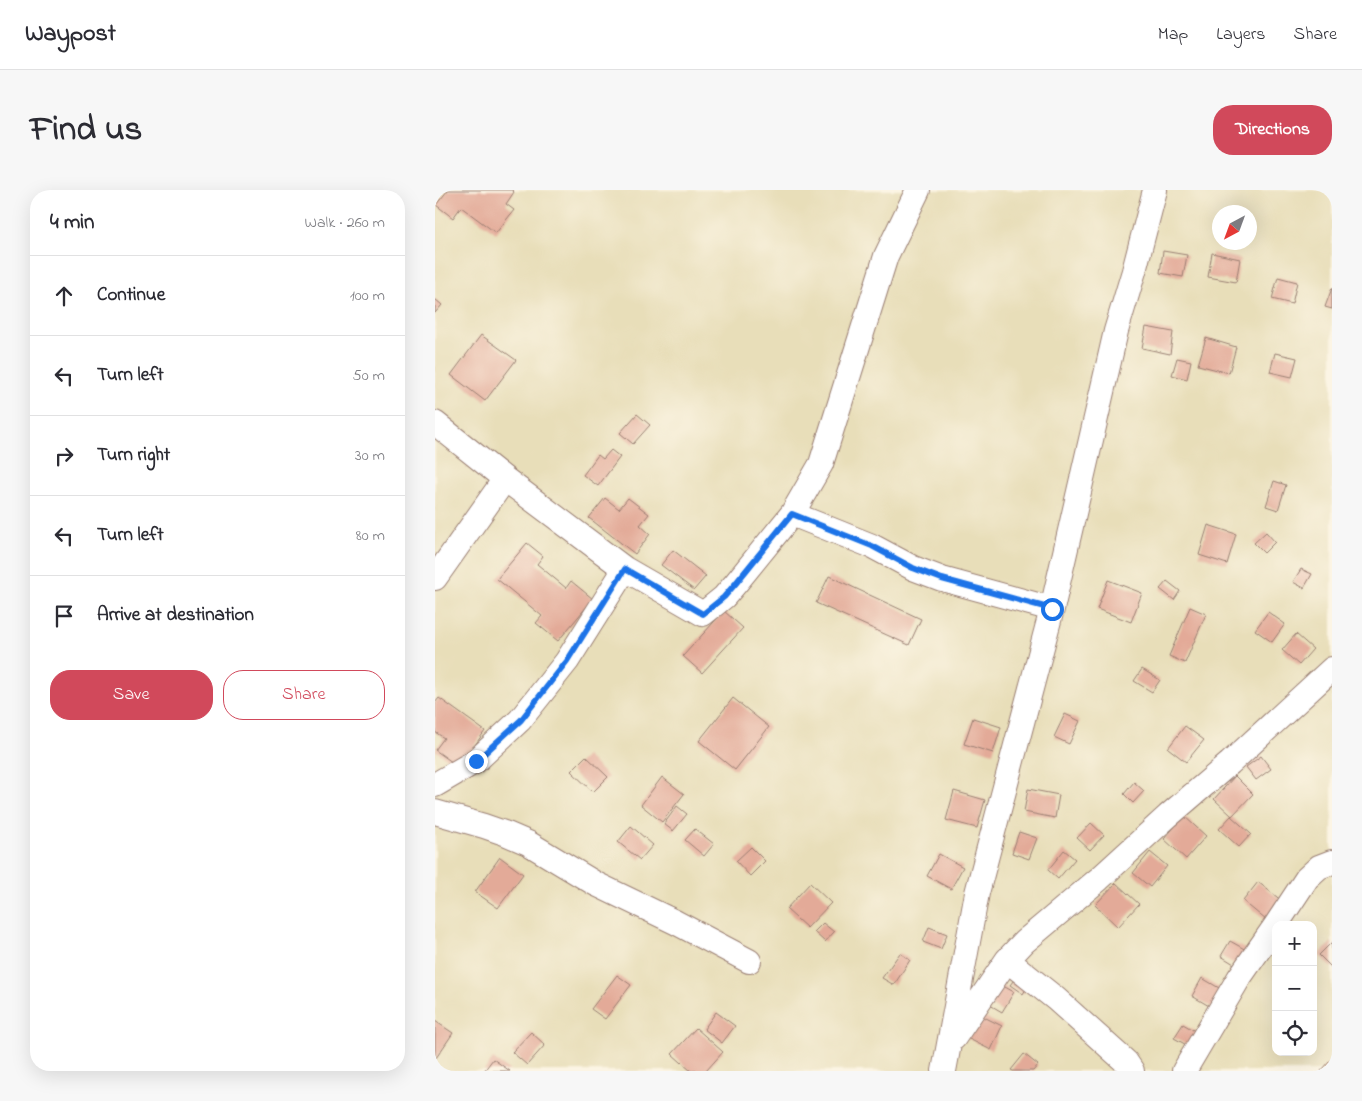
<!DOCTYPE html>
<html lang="en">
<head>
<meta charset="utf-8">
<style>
  :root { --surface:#fff; --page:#f7f7f7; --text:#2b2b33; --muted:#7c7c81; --line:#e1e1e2; --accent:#d1495b }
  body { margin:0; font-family:"Indie Flower",sans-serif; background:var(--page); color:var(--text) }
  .controls { position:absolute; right:15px; bottom:15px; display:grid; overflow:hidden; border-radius:10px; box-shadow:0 5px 20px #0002 }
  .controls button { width:45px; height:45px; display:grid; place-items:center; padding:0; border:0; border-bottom:1px solid var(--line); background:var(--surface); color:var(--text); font:25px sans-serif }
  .compass { position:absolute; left:777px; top:15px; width:45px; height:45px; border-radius:50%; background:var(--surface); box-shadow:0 5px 20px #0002; rotate:221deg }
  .stop { position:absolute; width:15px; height:15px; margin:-11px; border:4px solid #1a73e8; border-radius:50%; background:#fff }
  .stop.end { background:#1a73e8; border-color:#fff; box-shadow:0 1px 5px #0008 }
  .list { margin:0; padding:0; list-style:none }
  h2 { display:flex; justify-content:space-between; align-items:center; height:65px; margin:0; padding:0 20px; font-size:21px }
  h2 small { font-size:16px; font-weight:400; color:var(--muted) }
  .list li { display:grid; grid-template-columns:32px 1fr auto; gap:15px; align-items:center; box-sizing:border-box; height:80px; padding:0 20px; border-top:1px solid var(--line) }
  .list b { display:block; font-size:19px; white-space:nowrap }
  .list em { font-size:16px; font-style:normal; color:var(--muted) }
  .actions { display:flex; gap:10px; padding:15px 20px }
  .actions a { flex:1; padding:11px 0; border:1px solid var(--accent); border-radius:20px; text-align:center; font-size:18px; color:var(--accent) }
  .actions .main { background:var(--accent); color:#fff }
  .icon { flex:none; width:28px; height:28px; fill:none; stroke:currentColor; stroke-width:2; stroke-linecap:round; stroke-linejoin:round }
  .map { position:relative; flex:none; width:897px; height:881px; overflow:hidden; border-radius:20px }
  header { display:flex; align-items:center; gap:30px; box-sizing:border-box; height:70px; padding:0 25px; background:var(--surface); border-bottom:1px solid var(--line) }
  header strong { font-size:24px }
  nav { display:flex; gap:28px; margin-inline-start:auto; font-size:18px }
  .intro { display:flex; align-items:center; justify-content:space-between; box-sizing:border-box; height:120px; padding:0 30px }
  h1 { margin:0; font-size:35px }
  .button { padding:12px 22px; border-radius:20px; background:var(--accent); color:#fff; font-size:18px; font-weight:700 }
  main { display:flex; gap:30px; padding:0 30px }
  aside { flex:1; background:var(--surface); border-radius:20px; box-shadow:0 5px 20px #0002 }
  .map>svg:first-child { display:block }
</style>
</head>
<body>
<header>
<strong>Waypost</strong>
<nav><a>Map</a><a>Layers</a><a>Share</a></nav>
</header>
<div class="intro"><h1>Find us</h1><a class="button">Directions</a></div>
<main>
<aside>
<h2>4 min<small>Walk · 260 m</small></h2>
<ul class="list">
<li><svg class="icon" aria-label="ahead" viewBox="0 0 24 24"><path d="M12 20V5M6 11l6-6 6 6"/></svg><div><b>Continue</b></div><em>100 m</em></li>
<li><svg class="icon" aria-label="left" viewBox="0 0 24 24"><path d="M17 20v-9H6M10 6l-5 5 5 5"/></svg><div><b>Turn left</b></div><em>50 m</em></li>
<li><svg class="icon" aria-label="right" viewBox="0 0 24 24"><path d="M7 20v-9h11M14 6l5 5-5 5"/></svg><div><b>Turn right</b></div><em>30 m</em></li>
<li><svg class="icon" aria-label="left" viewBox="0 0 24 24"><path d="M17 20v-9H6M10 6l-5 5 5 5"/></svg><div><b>Turn left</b></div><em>80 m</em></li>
<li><svg class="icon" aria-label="arrive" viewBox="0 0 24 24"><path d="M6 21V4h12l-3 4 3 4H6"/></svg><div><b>Arrive at destination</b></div></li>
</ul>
<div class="actions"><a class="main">Save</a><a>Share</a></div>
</aside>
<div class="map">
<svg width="897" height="881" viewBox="0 0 897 881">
  <rect width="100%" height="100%" fill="#fcf5e5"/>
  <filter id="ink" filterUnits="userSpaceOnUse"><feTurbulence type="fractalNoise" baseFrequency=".02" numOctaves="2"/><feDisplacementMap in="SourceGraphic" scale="10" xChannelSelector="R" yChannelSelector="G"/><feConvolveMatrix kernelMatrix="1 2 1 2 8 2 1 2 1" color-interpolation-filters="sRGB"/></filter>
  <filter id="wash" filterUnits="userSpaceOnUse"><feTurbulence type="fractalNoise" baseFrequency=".0096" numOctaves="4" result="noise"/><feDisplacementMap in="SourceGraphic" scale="20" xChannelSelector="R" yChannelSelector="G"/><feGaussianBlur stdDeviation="1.12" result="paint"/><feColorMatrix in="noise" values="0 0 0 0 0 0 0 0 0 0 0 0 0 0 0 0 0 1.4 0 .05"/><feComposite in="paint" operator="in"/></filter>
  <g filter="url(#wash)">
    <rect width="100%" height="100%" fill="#e8deb9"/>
    <g id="blocks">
      <!-- building -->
      <path fill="#e3aa98" d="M13,0H77L79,2L71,14L79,20L61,43L26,17L18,28L1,15Z
        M728,61L752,65L748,87L725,83Z
        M777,63L805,69L801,92L773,87Z
        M843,87L862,92L857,114L837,109Z
        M897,98V119L890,117Z
        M0,109L7,115L0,123Z
        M711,137L738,142L735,164L707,158Z
        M46,145L81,170L50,211L16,185Z
        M771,148L801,157L794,183L763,175Z
        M840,163L862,168L857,187L835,182Z
        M742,168L756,171L752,189L737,185Z
        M202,224L215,235L198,254L185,243Z
        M176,260L185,267L163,296L148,285L163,265L168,269Z
        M839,291L851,295L843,320L831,316Z
        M170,308L184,319L193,308L214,324L205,335L215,344L200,364L154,328Z
        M773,335L801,344L792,374L764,365Z
        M831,342L840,352L829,363L819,353Z
        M92,353L108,366L102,374L131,398L136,391L158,409L123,451L101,433L107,426L62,389Z
        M238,360L271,386L259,400L226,375Z
        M866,379L877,384L869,398L858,392Z
        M394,386L486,429L474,455L381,413Z
        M673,390L707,403L696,432L662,419Z
        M732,391L745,401L739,410L725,399Z
        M755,417L771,424L750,473L734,466Z
        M289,421L308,438L267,483L248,466Z
        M833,422L850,434L837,452L820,440Z
        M861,444L878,459L864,475L847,460Z
        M707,479L725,490L717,502L699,491Z
        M4,508L50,541L24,577L0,560L9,548L0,542V513Z
        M298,508L334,537L300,580L264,551Z
        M630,524L645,531L634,554L619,547Z
        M538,528L566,537L558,563L529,554Z
        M750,536L769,550L751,572L733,558Z
        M151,566L173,587L158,602L136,581Z
        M826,566L836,579L821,590L811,577Z
        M800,586L818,604L797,626L779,609Z
        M227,587L249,604L227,632L206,615Z
        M699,592L709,601L698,613L689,604Z
        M593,599L624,605L620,628L589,622Z
        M519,601L550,610L542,638L511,630Z
        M242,616L252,624L238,641L229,634Z
        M749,626L771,646L751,669L729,649Z
        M796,626L816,644L804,657L784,639Z
        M656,633L669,645L655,660L642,648Z
        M196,636L218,655L205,670L183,652Z
        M260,639L279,654L269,666L250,650Z
        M584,642L602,648L594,669L577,663Z
        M316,657L330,671L315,686L301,671Z
        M629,660L640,669L623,689L613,680Z
        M715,662L732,676L715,697L698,683Z
        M504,664L528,677L516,699L492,686Z
        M65,667L88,684L63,718L40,702Z
        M823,692L847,711L831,730L808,711Z
        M375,693L396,713L372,738L351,719Z
        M681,693L704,714L683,737L660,715Z
        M388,733L399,742L390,752L379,742Z
        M494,737L512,744L506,759L488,752Z
        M795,751L813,761L804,777L786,766Z
        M897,752V778L884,765Z
        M465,763L475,770L459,795L447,788Z
        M182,785L196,795L170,829L156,819Z
        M582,786L594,794L588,804L575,795Z
        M767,788L791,802L781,820L757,806Z
        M561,792L579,802L567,822L550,812Z
        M281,822L300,836L287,853L269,839Z
        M543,824L567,836L556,860L532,848Z
        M0,831L18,843L1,868L0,867Z
        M748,834L765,844L757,858L739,848Z
        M261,838L288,862L271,881H256L237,864Z
        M96,842L110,855L92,875L77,862Z
        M589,864L603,875L598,881H578L576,880Z
        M58,869L75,881H49Z
        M897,869V881H886Z"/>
    </g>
  </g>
  <g filter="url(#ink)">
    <use href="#blocks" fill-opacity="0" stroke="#997e72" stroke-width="1"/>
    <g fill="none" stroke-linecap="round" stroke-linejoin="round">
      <defs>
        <path id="minor" d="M0,233L70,289L190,379L268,424L289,407L301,393L357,324L386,274L451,66L483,0
          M357,324L437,356L478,378L507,389L617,419
          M0,388L70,289
          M0,595L41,571L85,530L132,471L190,379
          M0,622L49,636L72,644L93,653L161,694L240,732L314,771
          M841,735L872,688L884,677L897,672
          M572,770L621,809L691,872L697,881
          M519,848L572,770L589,752L664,689L733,626L795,573L897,479
          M509,881L542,703L617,419L681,141L699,81L720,0
          M749,881L804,788L841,735"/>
      </defs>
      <!-- minor casing -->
      <use href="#minor" stroke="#997e72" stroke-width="26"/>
      <!-- minor -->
      <use href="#minor" stroke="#fff" stroke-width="24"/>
    </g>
  </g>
  <g fill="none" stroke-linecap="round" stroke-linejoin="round" filter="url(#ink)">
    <!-- route -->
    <path stroke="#1a73e8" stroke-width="6" d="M41,571L86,530L132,471L190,379L268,424L289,407L301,393L357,324L437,356L478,378L507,389L617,419"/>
  </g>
</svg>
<div class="controls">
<button>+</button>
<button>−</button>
<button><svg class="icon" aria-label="locate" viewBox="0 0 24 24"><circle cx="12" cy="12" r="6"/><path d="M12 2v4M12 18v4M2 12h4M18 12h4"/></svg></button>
</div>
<svg class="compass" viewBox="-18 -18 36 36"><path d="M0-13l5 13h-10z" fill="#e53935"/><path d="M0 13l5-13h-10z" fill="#7c7c81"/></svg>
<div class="stop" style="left:617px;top:419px"></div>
<div class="stop end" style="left:41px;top:571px"></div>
</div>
</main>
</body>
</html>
